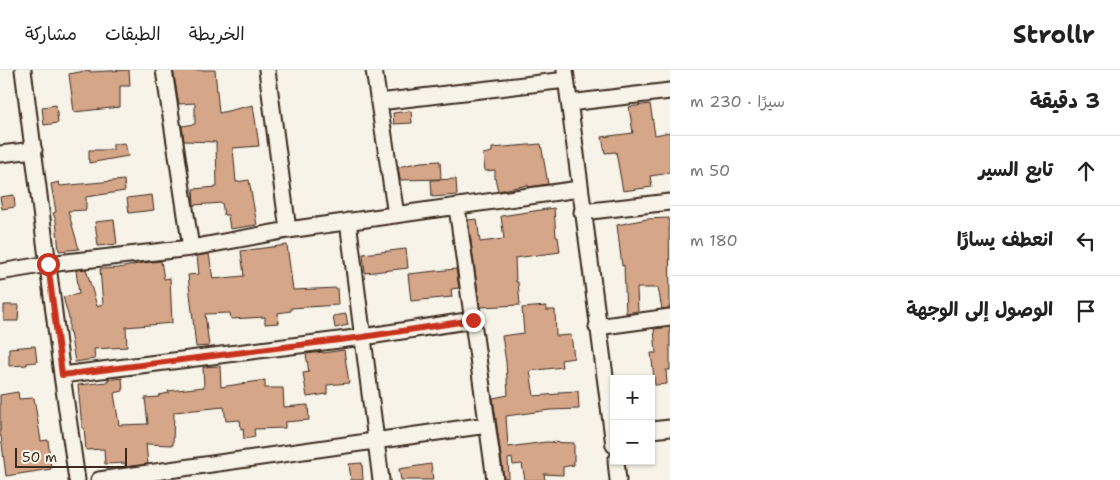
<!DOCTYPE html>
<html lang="ar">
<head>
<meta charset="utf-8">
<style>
  :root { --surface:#fff; --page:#f2f2f2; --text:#222; --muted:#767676; --line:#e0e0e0 }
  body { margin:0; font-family:"Shantell Sans","Playpen Sans Arabic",sans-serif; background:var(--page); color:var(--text); direction:rtl }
  .controls { position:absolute; right:15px; bottom:15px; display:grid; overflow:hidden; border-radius:0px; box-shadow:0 1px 4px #0004 }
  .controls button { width:45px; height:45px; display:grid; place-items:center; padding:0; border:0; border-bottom:1px solid var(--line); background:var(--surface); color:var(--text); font:25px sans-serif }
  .scale { position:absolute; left:15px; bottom:12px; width:112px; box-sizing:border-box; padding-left:5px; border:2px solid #3b2a1e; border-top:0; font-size:14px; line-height:18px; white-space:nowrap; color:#3b2a1e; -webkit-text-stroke:4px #f7f3e8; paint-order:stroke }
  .stop { position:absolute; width:15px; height:15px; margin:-11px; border:4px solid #c8321e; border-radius:50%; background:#fff }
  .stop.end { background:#c8321e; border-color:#fff; box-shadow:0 1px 5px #0008 }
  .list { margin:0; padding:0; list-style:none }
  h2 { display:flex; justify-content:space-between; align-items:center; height:65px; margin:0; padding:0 20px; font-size:21px }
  h2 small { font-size:16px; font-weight:400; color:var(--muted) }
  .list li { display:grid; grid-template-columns:32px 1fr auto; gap:15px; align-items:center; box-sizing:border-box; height:70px; padding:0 20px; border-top:1px solid var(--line) }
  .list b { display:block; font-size:19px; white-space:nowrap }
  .list em { font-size:16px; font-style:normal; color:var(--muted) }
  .icon { flex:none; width:28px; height:28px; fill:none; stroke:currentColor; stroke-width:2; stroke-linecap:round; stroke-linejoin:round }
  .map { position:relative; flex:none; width:670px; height:410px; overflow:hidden; direction:ltr }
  header { display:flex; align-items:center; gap:30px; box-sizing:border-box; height:70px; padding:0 25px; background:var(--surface); border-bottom:1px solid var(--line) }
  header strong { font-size:24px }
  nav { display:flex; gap:28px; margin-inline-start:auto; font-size:18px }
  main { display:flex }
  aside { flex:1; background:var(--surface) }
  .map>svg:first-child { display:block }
</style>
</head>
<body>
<header>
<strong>Strollr</strong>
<nav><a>الخريطة</a><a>الطبقات</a><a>مشاركة</a></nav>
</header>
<main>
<aside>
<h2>3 دقيقة<small>سيرًا · 230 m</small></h2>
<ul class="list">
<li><svg class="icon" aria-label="ahead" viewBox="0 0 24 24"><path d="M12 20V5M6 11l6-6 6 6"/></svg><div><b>تابع السير</b></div><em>50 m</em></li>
<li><svg class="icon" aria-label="left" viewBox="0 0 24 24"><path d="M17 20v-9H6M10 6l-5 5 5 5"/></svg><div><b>انعطف يسارًا</b></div><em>180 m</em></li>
<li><svg class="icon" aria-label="arrive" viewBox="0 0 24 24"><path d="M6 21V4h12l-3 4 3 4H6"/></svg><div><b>الوصول إلى الوجهة</b></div></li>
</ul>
</aside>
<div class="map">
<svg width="670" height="410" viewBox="0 0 670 410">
  <rect width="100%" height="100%" fill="#f7f3e8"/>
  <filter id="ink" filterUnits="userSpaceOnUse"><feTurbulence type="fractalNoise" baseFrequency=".02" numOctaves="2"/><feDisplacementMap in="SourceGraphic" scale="10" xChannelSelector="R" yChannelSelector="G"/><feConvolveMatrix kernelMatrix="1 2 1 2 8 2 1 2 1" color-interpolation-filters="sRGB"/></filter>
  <g filter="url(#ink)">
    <!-- building -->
    <path fill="#d6a689" stroke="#3b2a1e" d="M90,0V2L129,0L130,16H120V37L74,42L69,4Z
      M173,0H215L219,43L253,35L259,76L233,78L236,112L249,110L257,155L230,159L228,145H224L222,133L194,135L193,119L217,117L216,72L184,71L182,56L195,54V33L179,34Z
      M650,34L655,65L670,62V103L650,106L652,117L623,121L616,82L605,83L602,67L633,63L629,37Z
      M56,35L58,53L44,55L42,37Z
      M411,41L412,53L394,54L393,43Z
      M125,73L128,86L89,93V80H113V74Z
      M541,74L548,114L529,117L528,115L498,121L495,108V100L485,101L483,84L492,82V78Z
      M440,91L441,109L400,110L398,97L421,92Z
      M456,109L457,125L432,127L431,110Z
      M124,110L125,121L86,127V140L68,141L79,179L59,181L56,151L53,143L56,142L51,114L59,112L60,116Z
      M14,125L15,137L2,139L0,127Z
      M152,125L154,140L129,143L127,128Z
      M554,138L556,167H558L560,182L515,188L516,212H518L520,235L480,237L468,150L477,149L480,172L504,169L501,146Z
      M669,148L670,238L662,239L658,218H637L638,241L626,243L624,195L622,196L617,155L647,149Z
      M114,150L117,174L98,176L95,152Z
      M287,175L293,220L337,218L338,235L291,238V241L278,243L279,253L265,254V247L231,249L230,243L205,244L209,276L196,277L188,205L199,204L197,186L209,184L213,209L244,206L241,181Z
      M406,179L408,198L365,203L363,184Z
      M161,191L164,209L170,208L172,253L126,257L127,277L94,279L95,289L75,292L70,262H69V248L63,227L79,224L76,200L86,199L97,236L103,234L100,199L119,198L143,193Z
      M456,199L459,218L451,219L452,227L411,231L408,204Z
      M4,235H19L18,251H4Z
      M546,236V240H555L556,266L571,265L574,288L561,290L562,297L530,301L534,326L558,324V322L578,321L579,339L550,340L506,346L508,377L546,372L574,373V395L563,397V405L544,404L545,410H525L522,394L513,395L512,388L508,389L509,407L504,408L493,328L508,325L506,292L502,266L524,263L522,238Z
      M346,244L348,255L335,258L333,246Z
      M670,257V300H666L667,314L655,315L651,283H656L654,259Z
      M35,276L37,292L27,293V295L9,296V278Z
      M344,280L349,313L327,315V324L307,327L303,303L309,302L306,284L322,282L323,283Z
      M220,296L221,317L265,310V318H283L284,337L308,335L309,350L285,352V358L254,359L255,367L244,369L243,358L241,359L240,350L226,351L224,337L174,342L173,375L146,374L148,394L125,397V393L105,394L104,379L86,380L84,358H82L78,315L107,312V310L122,308L123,321L114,323L119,355L148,354L145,328L159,327V325L169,323L168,321L204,317L203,297Z
      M18,322L19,329L34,328L41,371L48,370L51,399L6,406L1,366H0V325Z
      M362,393L363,410H351L349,394Z
      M431,394L433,410H401L399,399Z"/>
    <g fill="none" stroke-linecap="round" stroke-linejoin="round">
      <defs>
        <path id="street" d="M23,0L62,305L77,410
          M164,0L191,178
          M267,0L288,160
          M374,0L396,145
          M565,0L614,375
          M379,32L566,10
          M569,33L670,21
          M0,84L34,80
          M457,137L495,410
          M582,142L670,132
          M348,151L381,410
          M0,202L48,194L191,178L288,160L579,119
          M597,257L670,247
          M62,305L363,267L473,250
          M651,360L670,358
          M616,391L618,410
          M99,410L487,355"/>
      </defs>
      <!-- street casing -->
      <use href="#street" stroke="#3b2a1e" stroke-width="19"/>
      <!-- street -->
      <use href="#street" stroke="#f7f3e8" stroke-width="15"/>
    </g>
  </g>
  <g fill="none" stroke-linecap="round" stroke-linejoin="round" filter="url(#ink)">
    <!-- route -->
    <path stroke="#c8321e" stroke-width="6" d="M48,194L62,305L363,267L473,250"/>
  </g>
</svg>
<div class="controls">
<button>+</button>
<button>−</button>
</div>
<div class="scale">50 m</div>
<div class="stop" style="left:48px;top:194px"></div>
<div class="stop end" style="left:473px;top:250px"></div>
</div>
</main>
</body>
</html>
